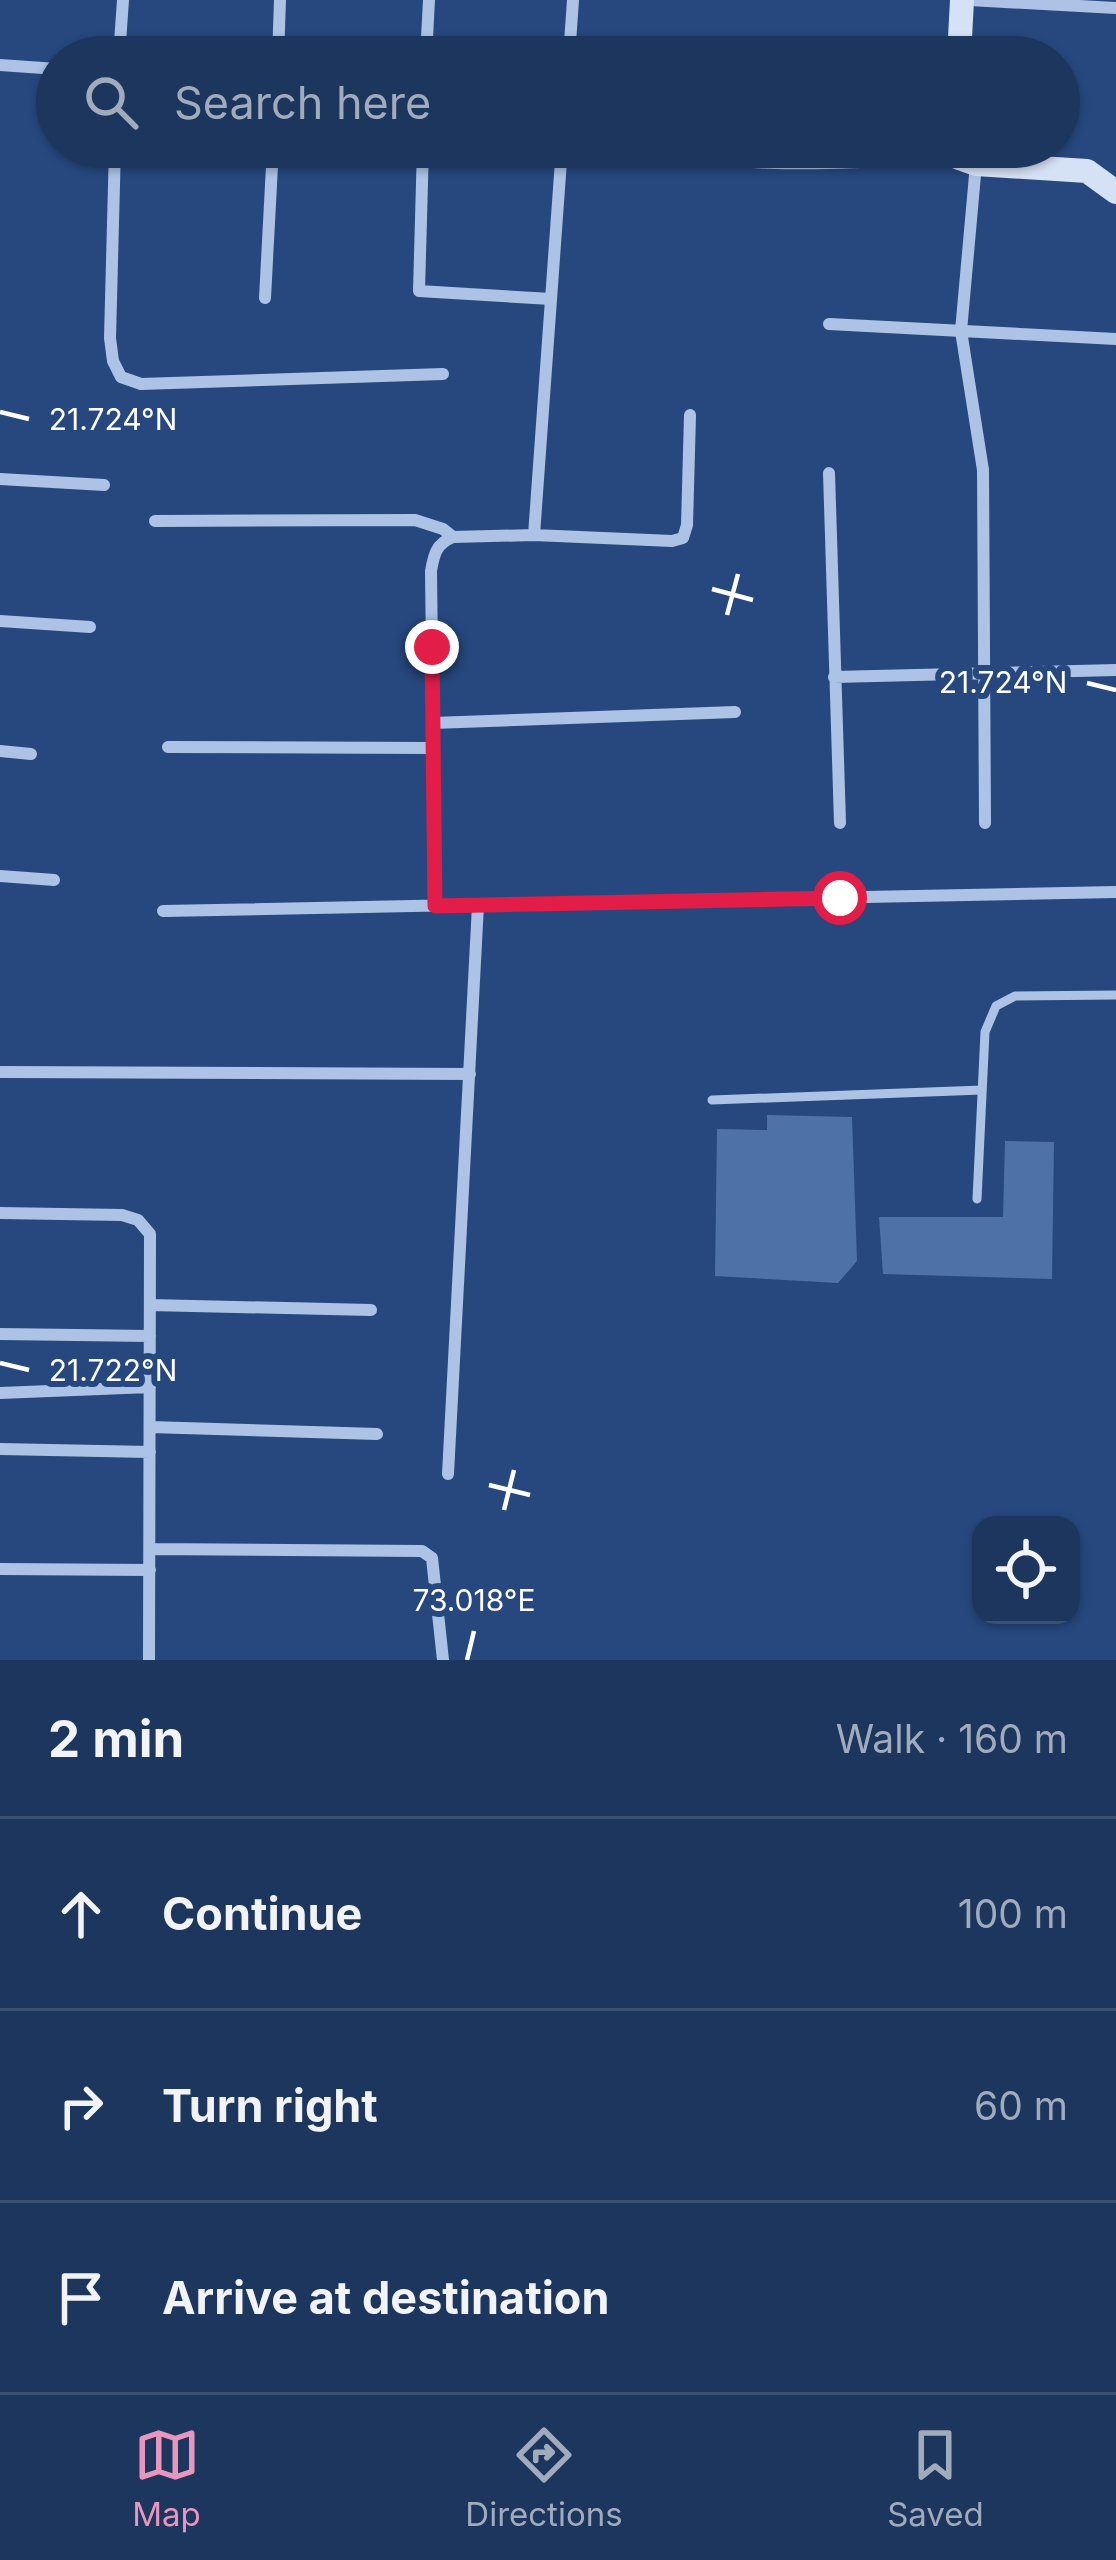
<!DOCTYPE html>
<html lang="en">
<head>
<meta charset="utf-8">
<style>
  :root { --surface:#1c365e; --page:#294167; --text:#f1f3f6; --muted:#a0abbc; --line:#3a5073; --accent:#e797bd }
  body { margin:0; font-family:Inter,sans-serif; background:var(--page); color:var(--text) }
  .controls { position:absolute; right:36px; bottom:36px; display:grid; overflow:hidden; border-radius:24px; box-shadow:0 3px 9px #0004 }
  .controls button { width:108px; height:108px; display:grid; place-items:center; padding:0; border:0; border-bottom:3px solid var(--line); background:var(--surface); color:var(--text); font:60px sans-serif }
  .stop { position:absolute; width:36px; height:36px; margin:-27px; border:9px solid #e11d48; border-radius:50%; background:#fff }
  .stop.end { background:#e11d48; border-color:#fff; box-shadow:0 3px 12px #0008 }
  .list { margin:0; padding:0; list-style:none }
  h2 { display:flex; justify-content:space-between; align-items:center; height:156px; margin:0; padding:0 48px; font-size:51px }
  h2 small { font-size:39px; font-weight:400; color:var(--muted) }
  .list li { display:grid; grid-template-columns:78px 1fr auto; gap:36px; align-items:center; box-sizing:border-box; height:192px; padding:0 48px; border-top:3px solid var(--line) }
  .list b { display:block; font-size:45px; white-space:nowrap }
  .list em { font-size:39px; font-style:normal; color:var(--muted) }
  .icon { flex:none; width:66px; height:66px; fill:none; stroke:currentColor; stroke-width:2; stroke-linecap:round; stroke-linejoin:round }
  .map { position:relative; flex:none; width:1116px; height:1660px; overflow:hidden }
  .search { position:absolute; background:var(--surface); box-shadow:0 3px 9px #0004; left:36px; right:36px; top:36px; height:132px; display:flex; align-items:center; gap:30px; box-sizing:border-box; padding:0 42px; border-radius:66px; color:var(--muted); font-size:45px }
  .sheet { height:732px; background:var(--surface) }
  nav { display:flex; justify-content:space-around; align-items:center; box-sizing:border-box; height:168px; border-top:3px solid var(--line); background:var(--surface); font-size:33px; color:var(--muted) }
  nav a { display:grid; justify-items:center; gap:6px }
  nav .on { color:var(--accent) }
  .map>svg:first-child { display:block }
</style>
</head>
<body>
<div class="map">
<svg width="1116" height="1660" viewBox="0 0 1116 1660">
  <rect width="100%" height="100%" fill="#26487e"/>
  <!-- building -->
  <path fill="#4e71a7" d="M767,1115L852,1117L857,1261L838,1283L715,1276L717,1129L767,1130Z
    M1005,1141L1054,1142L1052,1279L883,1274L879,1217H1003Z"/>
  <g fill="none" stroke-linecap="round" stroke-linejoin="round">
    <!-- lane -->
    <path stroke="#acc3e5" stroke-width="9" d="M712,1100L982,1090
      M977,1199L985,1032L996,1006L1015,996L1116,995"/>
    <!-- street -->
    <path stroke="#acc3e5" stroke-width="12" d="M970,0L1116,8
      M119,57L123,0
      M278,57L280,0
      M426,57L429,0
      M569,57L573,0
      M0,65L57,69
      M115,147L110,338L113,361L121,377L141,384L443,374
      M423,147L419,291L551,299
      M661,147C748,174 867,160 958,158
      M976,164L961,331L983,470L985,823
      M265,298L273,147
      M829,324L1116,339
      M829,473L840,823
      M0,479L104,485
      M155,521L415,520L443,529L453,537
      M534,535L562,147
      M0,621L90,627
      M834,677L1116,670
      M433,723L735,712
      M168,747L433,748
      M0,751L31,754
      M0,876L54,880
      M435,906L431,571C434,554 436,544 453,537L534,535L672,541L683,538L687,525L690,415
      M163,911L1116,892
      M0,1072L470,1074
      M0,1213L122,1215L138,1220L150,1234L149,1660
      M150,1305L371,1310
      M0,1334L150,1336
      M0,1393L150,1387
      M150,1427L377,1434
      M0,1449L150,1452
      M448,1474L478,905
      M150,1549L422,1551L432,1558L443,1660
      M0,1569L150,1570"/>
    <!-- secondary -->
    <path stroke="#d5e1f5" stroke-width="24" d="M959,57L962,0
      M957,147L959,158L976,164L1087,171L1116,192"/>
  </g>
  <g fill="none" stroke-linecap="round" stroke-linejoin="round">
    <!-- route -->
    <path stroke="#e11d48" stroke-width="15" d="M432,647L435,906L840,898"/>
  </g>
  <!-- ticks -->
  <path fill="none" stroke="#fff" stroke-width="4.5" d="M0,412L29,419M712,589L753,600M727,615L738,574M1087,683L1116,690M0,1363L29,1370M489,1485L530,1495M504,1510L514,1470M467,1660L474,1631"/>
  <g font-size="30" text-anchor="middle" fill="#fff" stroke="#26487e" stroke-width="12" stroke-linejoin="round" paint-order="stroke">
    <text x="113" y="430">21.724°N</text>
    <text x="1003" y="693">21.724°N</text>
    <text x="113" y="1381">21.722°N</text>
    <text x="474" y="1611">73.018°E</text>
  </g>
</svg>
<div class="controls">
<button><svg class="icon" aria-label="locate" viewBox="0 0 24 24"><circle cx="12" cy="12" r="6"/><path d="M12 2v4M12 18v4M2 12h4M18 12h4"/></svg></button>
</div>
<div class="stop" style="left:840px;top:898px"></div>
<div class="stop end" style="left:432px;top:647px"></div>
<div class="search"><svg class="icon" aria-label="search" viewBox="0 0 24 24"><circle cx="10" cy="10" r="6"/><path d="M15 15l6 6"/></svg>Search here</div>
</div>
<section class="sheet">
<h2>2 min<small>Walk · 160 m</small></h2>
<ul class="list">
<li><svg class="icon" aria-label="ahead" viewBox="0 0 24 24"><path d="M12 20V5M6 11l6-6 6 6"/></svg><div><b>Continue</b></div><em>100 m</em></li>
<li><svg class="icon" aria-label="right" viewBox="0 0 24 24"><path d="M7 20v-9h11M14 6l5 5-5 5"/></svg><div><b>Turn right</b></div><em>60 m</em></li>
<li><svg class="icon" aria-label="arrive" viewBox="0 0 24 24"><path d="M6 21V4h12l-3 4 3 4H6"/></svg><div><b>Arrive at destination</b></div></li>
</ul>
</section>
<nav>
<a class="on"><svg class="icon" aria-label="map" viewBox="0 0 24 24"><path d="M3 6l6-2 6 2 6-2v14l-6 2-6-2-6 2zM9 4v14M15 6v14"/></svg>Map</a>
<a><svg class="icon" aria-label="directions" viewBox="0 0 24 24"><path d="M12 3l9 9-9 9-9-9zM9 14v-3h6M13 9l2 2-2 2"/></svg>Directions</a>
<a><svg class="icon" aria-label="saved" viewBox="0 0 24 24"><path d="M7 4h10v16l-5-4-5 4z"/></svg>Saved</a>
</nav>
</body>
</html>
